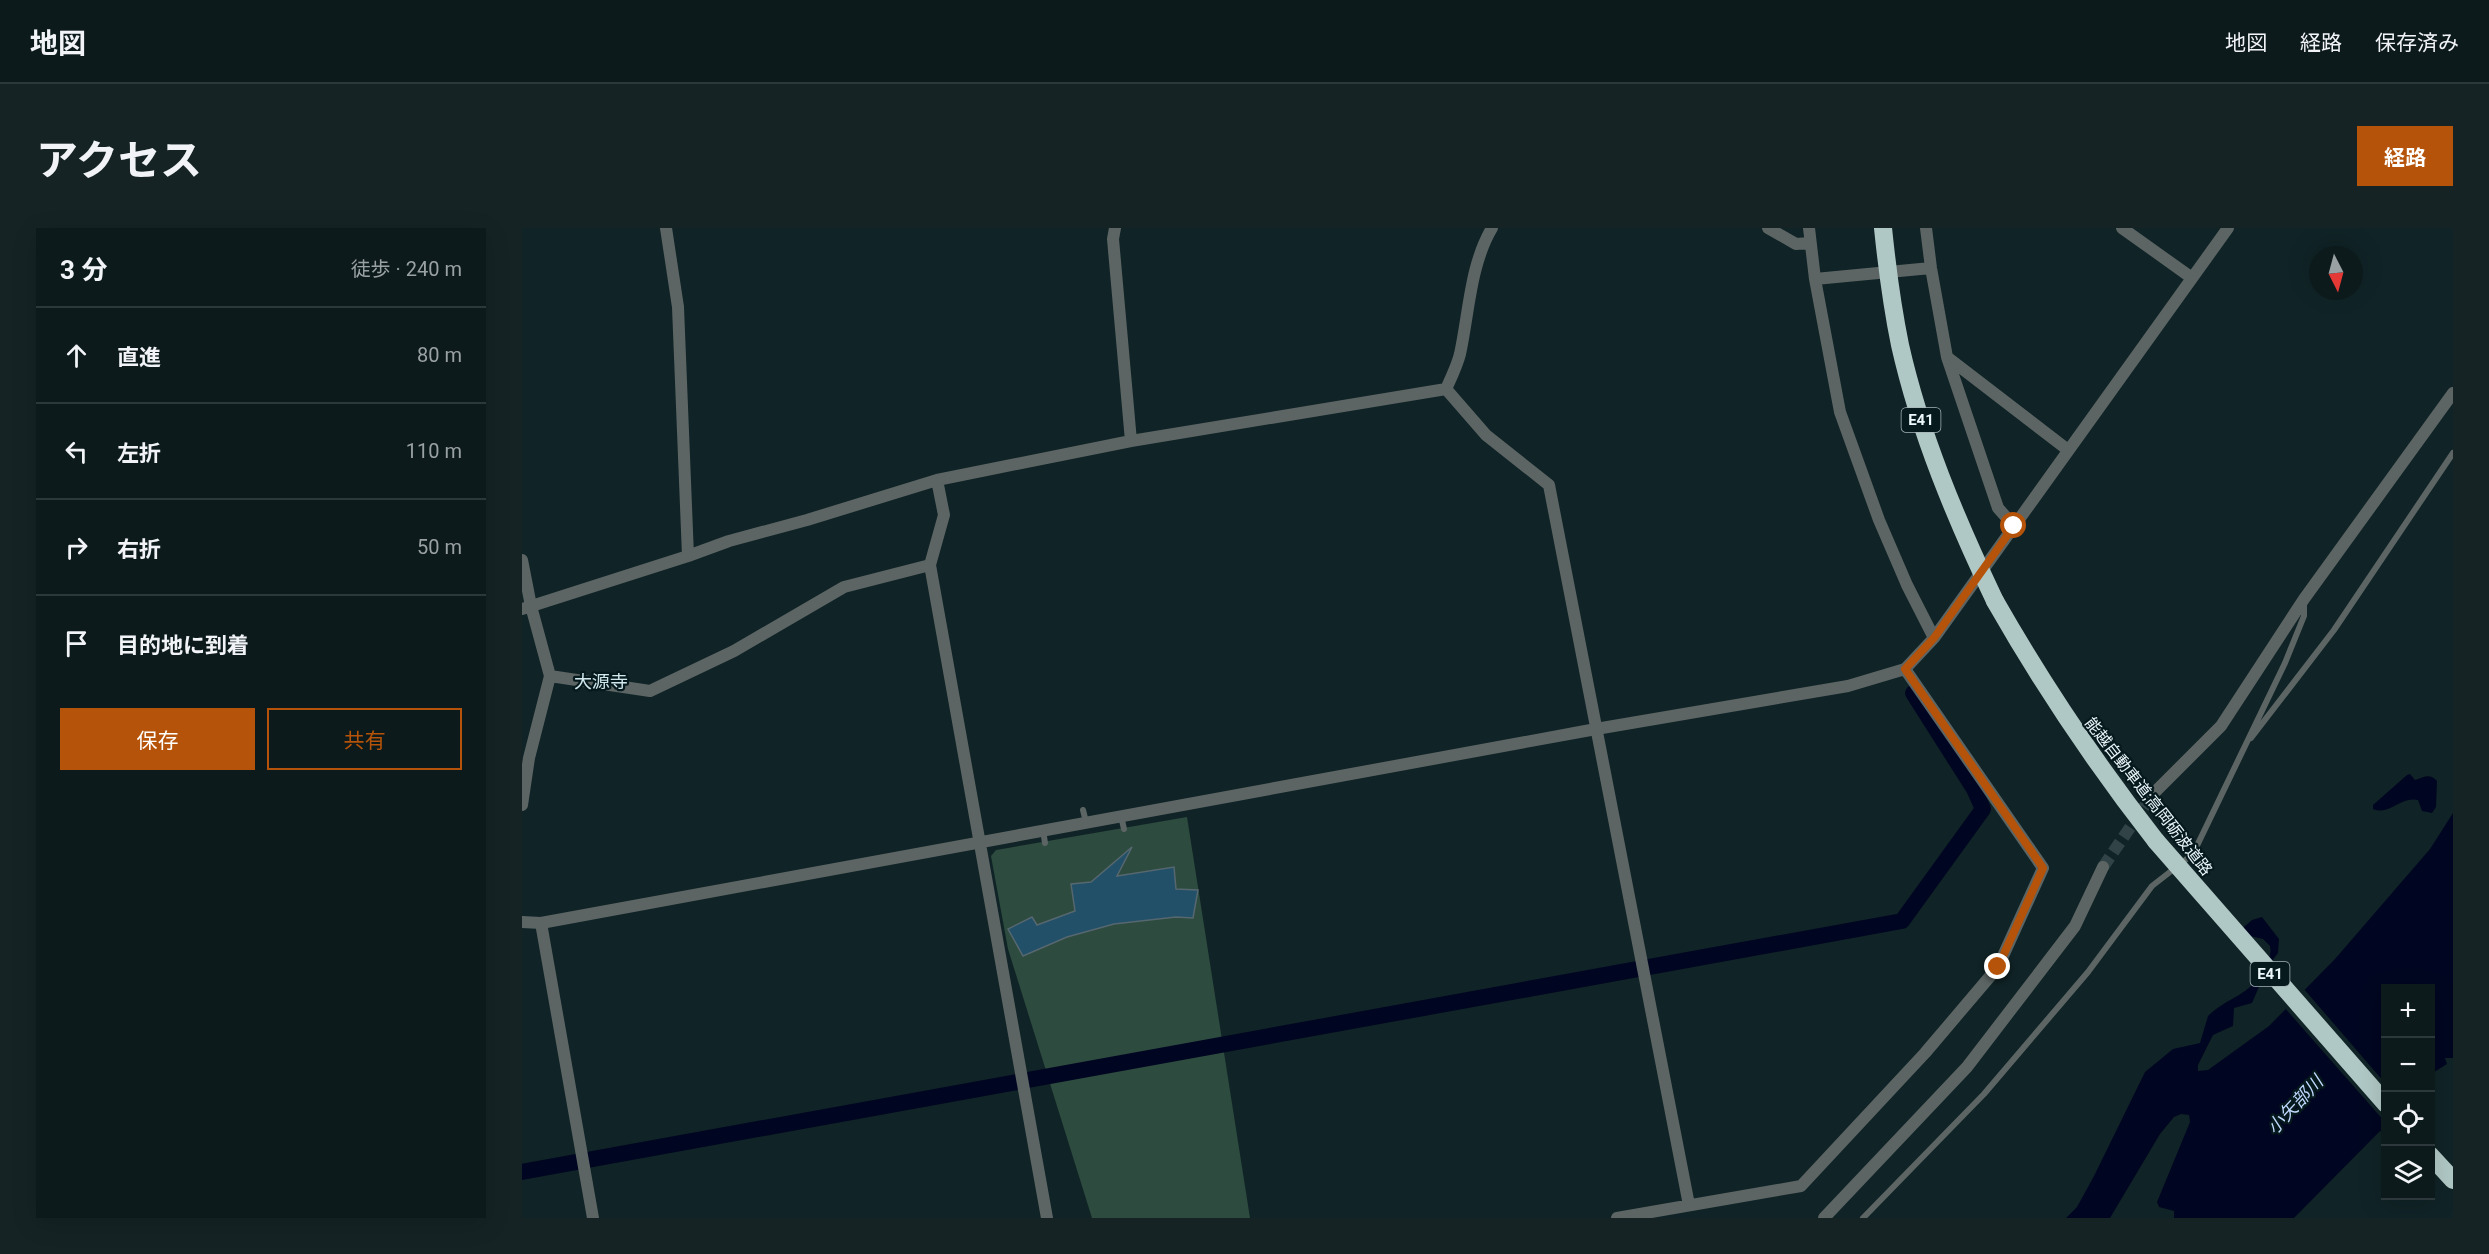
<!DOCTYPE html>
<html lang="ja">
<head>
<meta charset="utf-8">
<style>
  :root { --surface:#0c1a1c; --page:#152325; --text:#f1f3f6; --muted:#9aa1a3; --line:#2c383b; --accent:#b45309 }
  body { margin:0; font-family:Roboto,"Noto Sans JP",sans-serif; background:var(--page); color:var(--text) }
  .controls { position:absolute; right:18px; bottom:18px; display:grid; overflow:hidden; border-radius:0px; box-shadow:0 6px 24px #0002 }
  .controls button { width:54px; height:54px; display:grid; place-items:center; padding:0; border:0; border-bottom:2px solid var(--line); background:var(--surface); color:var(--text); font:30px sans-serif }
  .compass { position:absolute; left:1787px; top:18px; width:54px; height:54px; border-radius:50%; background:var(--surface); box-shadow:0 6px 24px #0002; rotate:174deg }
  .stop { position:absolute; width:18px; height:18px; margin:-14px; border:4px solid #b45309; border-radius:50%; background:#fff }
  .stop.end { background:#b45309; border-color:#fff; box-shadow:0 2px 6px #0008 }
  .list { margin:0; padding:0; list-style:none }
  h2 { display:flex; justify-content:space-between; align-items:center; height:78px; margin:0; padding:0 24px; font-size:26px }
  h2 small { font-size:20px; font-weight:400; color:var(--muted) }
  .list li { display:grid; grid-template-columns:39px 1fr auto; gap:18px; align-items:center; box-sizing:border-box; height:96px; padding:0 24px; border-top:2px solid var(--line) }
  .list b { display:block; font-size:22px; white-space:nowrap }
  .list em { font-size:20px; font-style:normal; color:var(--muted) }
  .actions { display:flex; gap:12px; padding:18px 24px }
  .actions a { flex:1; padding:14px 0; border:2px solid var(--accent); border-radius:0px; text-align:center; font-size:21px; color:var(--accent) }
  .actions .main { background:var(--accent); color:#fff }
  .icon { flex:none; width:33px; height:33px; fill:none; stroke:currentColor; stroke-width:2; stroke-linecap:round; stroke-linejoin:round }
  .map { position:relative; flex:none; width:1931px; height:990px; overflow:hidden; border-radius:0px }
  header { display:flex; align-items:center; gap:36px; box-sizing:border-box; height:84px; padding:0 30px; background:var(--surface); border-bottom:2px solid var(--line) }
  header strong { font-size:28px }
  nav { display:flex; gap:33px; margin-inline-start:auto; font-size:21px }
  .intro { display:flex; align-items:center; justify-content:space-between; box-sizing:border-box; height:144px; padding:0 36px }
  h1 { margin:0; font-size:42px }
  .button { padding:15px 27px; border-radius:0px; background:var(--accent); color:#fff; font-size:21px; font-weight:700 }
  main { display:flex; gap:36px; padding:0 36px }
  aside { flex:1; background:var(--surface); border-radius:0px; box-shadow:0 6px 24px #0002 }
  .map>svg:first-child { display:block }
</style>
</head>
<body>
<header>
<strong>地図</strong>
<nav><a>地図</a><a>経路</a><a>保存済み</a></nav>
</header>
<div class="intro"><h1>アクセス</h1><a class="button">経路</a></div>
<main>
<aside>
<h2>3 分<small>徒歩 · 240 m</small></h2>
<ul class="list">
<li><svg class="icon" aria-label="ahead" viewBox="0 0 24 24"><path d="M12 20V5M6 11l6-6 6 6"/></svg><div><b>直進</b></div><em>80 m</em></li>
<li><svg class="icon" aria-label="left" viewBox="0 0 24 24"><path d="M17 20v-9H6M10 6l-5 5 5 5"/></svg><div><b>左折</b></div><em>110 m</em></li>
<li><svg class="icon" aria-label="right" viewBox="0 0 24 24"><path d="M7 20v-9h11M14 6l5 5-5 5"/></svg><div><b>右折</b></div><em>50 m</em></li>
<li><svg class="icon" aria-label="arrive" viewBox="0 0 24 24"><path d="M6 21V4h12l-3 4 3 4H6"/></svg><div><b>目的地に到着</b></div></li>
</ul>
<div class="actions"><a class="main">保存</a><a>共有</a></div>
</aside>
<div class="map">
<svg width="1931" height="990" viewBox="0 0 1931 990">
  <rect width="100%" height="100%" fill="#102326"/>
  <!-- green -->
  <path fill="#2d4b3e" d="M665,589L728,990H570L486,721L469,628L474,622Z"/>
  <!-- water -->
  <path fill="#000621" d="M1888,546L1893,552C1902,549 1908,545 1915,553L1914,579L1910,585L1900,583L1896,572C1878,568 1868,588 1851,581V577L1885,547Z
    M1931,585V830H1923L1925,836L1909,846L1908,760H1864L1863,903L1861,905L1858,903L1772,990H1652V983L1637,979L1635,974L1668,894L1667,887L1659,886L1652,889L1638,906L1588,990H1544L1555,979L1572,948L1623,844L1651,821L1678,815L1686,788C1706,768 1728,769 1742,740C1746,732 1750,727 1748,718L1741,711L1715,705L1730,692L1740,689L1757,711L1756,725L1746,738L1730,775L1712,780L1711,798L1691,807L1676,837V843L1686,842L1747,798L1813,731L1908,621Z"/>
  <!-- pier -->
  <path fill="#102326" d="M1781,760L1863,855V894L1762,779Z"/>
  <g fill="none" stroke-linecap="round" stroke-linejoin="round">
    <!-- canal -->
    <path stroke="#000621" stroke-width="16" d="M0,944L1380,693L1461,581L1452,561L1391,465"/>
  </g>
  <!-- building -->
  <path fill="#215068" stroke="#566770" stroke-width="1.5" d="M610,619L595,648L652,639L654,661L676,662L671,690L654,689L592,696L545,709L501,728L486,701L510,689L515,697L553,683L549,656L569,654Z"/>
  <g fill="none" stroke-linecap="round" stroke-linejoin="round">
    <!-- minor-tunnel -->
    <path stroke="#314346" stroke-width="12" stroke-dasharray="12 6" stroke-linecap="butt" d="M1581,639L1631,566"/>
    <!-- service -->
    <path stroke="#5c6564" stroke-width="6" d="M1729,510L1812,402L1931,225
      M561,582L564,594
      M599,588L602,601
      M521,602L523,615
      M1341,990L1462,866L1566,744L1630,658L1671,626L1763,435L1782,388V376"/>
    <!-- minor -->
    <path stroke="#5c6564" stroke-width="12" d="M144,0L156,79L166,328
      M593,0L591,11L609,213
      M1246,0L1274,16L1288,15
      M1287,0L1293,51L1318,184L1357,292L1385,357L1412,410
      M1404,0L1409,40L1425,129L1476,280L1492,298
      M1600,0L1670,50
      M1293,51L1409,40
      M1425,129L1546,222
      M924,161L964,207L1027,257L1167,977
      M924,161C929,150 935,138 938,126C947,85 948,37 970,0
      M0,332L9,378L28,448L7,530L0,577
      M408,337L525,990
      M0,381L166,328L207,313L285,292L415,252L609,213L924,161
      M28,448L128,463L212,423L322,359L408,337L422,287L415,252
      M1631,566L1699,498L1782,371L1931,165
      M0,694L19,695L1074,501L1326,458L1383,441L1412,410L1706,0
      M19,695L71,990
      M1095,990L1279,958L1403,825L1476,739L1521,640L1383,441
      M1302,990L1445,839L1553,698L1581,639"/>
    <!-- motorway -->
    <path stroke="#b0c8c5" stroke-width="18" d="M1473,373C1522,459 1573,535 1634,613
      M1908,927L1931,952"/>
    <!-- motorway-bridge -->
    <path stroke="#b0c8c5" stroke-width="18" d="M1361,0C1365,39 1370,78 1378,117C1398,206 1434,291 1473,373
      M1634,613L1864,876"/>
  </g>
  <g fill="none" stroke-linecap="round" stroke-linejoin="round">
    <!-- route -->
    <path stroke="#b45309" stroke-width="8" d="M1476,739L1521,640L1383,441L1412,410L1492,298"/>
  </g>
  <g text-anchor="middle" stroke-width="4.5" stroke-linejoin="round" paint-order="stroke">
    <!-- shield labels -->
    <g fill="#06191d" stroke="#a6b4b8" stroke-width="1.5">
      <rect x="1379.5" y="180" width="39" height="24" rx="4.5"/>
      <rect x="1728.5" y="734" width="39" height="24" rx="4.5"/>
    </g>
    <g font-size="15" font-weight="bold" fill="#ebf7fa">
      <text x="1399" y="197">E41</text>
      <text x="1748" y="751">E41</text>
    </g>
    <!-- street labels -->
    <g font-size="16" fill="#ebf7fa" stroke="#06191d">
      <text transform="translate(1627 568) rotate(52)" y="6">能越自動車道;高岡砺波道路</text>
    </g>
    <!-- neighbourhood labels -->
    <g font-size="18" fill="#d0e8ed" stroke="#06191d">
      <text x="79" y="460">大源寺</text>
    </g>
    <!-- water labels -->
    <g font-size="18" font-style="italic" fill="#c0d9fd" stroke="#06191d">
      <text transform="translate(1773 877) rotate(-47)" y="6">小矢部川</text>
    </g>
  </g>
</svg>
<div class="controls">
<button>+</button>
<button>−</button>
<button><svg class="icon" aria-label="locate" viewBox="0 0 24 24"><circle cx="12" cy="12" r="6"/><path d="M12 2v4M12 18v4M2 12h4M18 12h4"/></svg></button>
<button><svg class="icon" aria-label="layers" viewBox="0 0 24 24"><path d="M12 4l9 5-9 5-9-5zM3 14l9 5 9-5"/></svg></button>
</div>
<svg class="compass" viewBox="-18 -18 36 36"><path d="M0-13l5 13h-10z" fill="#e53935"/><path d="M0 13l5-13h-10z" fill="#9aa1a3"/></svg>
<div class="stop" style="left:1492px;top:298px"></div>
<div class="stop end" style="left:1476px;top:739px"></div>
</div>
</main>
</body>
</html>
